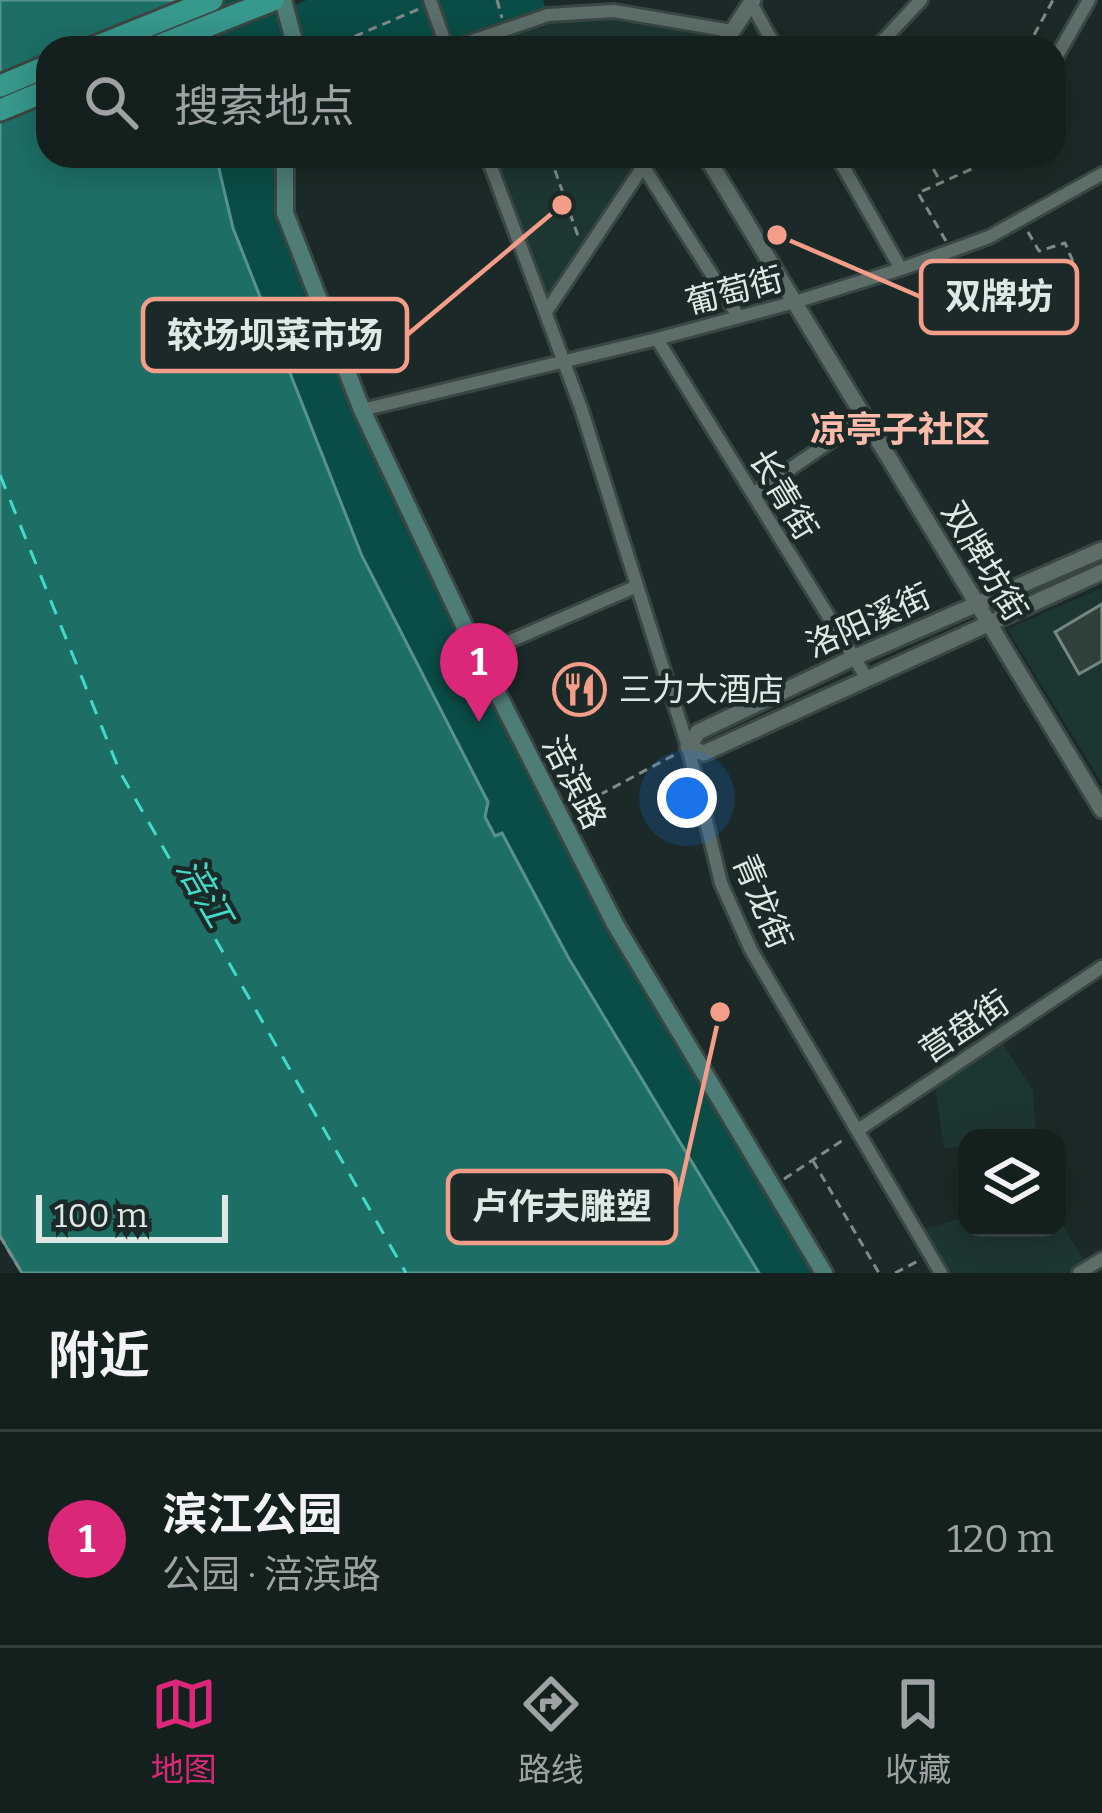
<!DOCTYPE html>
<html lang="zh">
<head>
<meta charset="utf-8">
<style>
  :root { --surface:#14201e; --page:#212d2b; --text:#f1f3f6; --muted:#9da3a4; --line:#333e3c; --accent:#db2777 }
  body { margin:0; font-family:Bitter,"Noto Sans SC",serif; background:var(--page); color:var(--text) }
  .controls { position:absolute; right:36px; bottom:36px; display:grid; overflow:hidden; border-radius:24px; box-shadow:0 6px 30px #0003 }
  .controls button { width:108px; height:108px; display:grid; place-items:center; padding:0; border:0; border-bottom:3px solid var(--line); background:var(--surface); color:var(--text); font:60px sans-serif }
  .scale { position:absolute; left:36px; bottom:30px; width:192px; box-sizing:border-box; padding-left:12px; border:6px solid #dee8e6; border-top:0; font-size:33px; line-height:42px; white-space:nowrap; color:#dee8e6; -webkit-text-stroke:9px #1b2a28; paint-order:stroke }
  .you { position:absolute; left:687px; top:798px; width:42px; height:42px; margin:-30px; border:9px solid #fff; border-radius:50%; background:#1a73e8; box-shadow:0 0 0 18px #1a73e833 }
  .badge { display:grid; place-items:center; width:78px; height:78px; border-radius:50%; background:var(--accent); color:#fff; font-size:39px; font-weight:700 }
  .pin { position:absolute; translate:-50% -99px; filter:drop-shadow(0 3px 6px #0008) }
  .pin::after { content:''; position:absolute; top:63px; width:42px; height:36px; background:inherit; clip-path:polygon(0 0,100% 0,50% 100%) }
  .list { margin:0; padding:0; list-style:none }
  h2 { display:flex; justify-content:space-between; align-items:center; height:156px; margin:0; padding:0 48px; font-size:51px }
  h2 small { font-size:39px; font-weight:400; color:var(--muted) }
  .list li { display:grid; grid-template-columns:78px 1fr auto; gap:36px; align-items:center; box-sizing:border-box; height:216px; padding:0 48px; border-top:3px solid var(--line) }
  .list b { display:block; font-size:45px; white-space:nowrap }
  .list p { margin:0; font-size:39px; white-space:nowrap; color:var(--muted) }
  .list em { font-size:39px; font-style:normal; color:var(--muted) }
  .icon { flex:none; width:66px; height:66px; fill:none; stroke:currentColor; stroke-width:2; stroke-linecap:round; stroke-linejoin:round }
  .map { position:relative; flex:none; width:1102px; height:1273px; overflow:hidden }
  .search { position:absolute; background:var(--surface); box-shadow:0 6px 30px #0003; left:36px; right:36px; top:36px; height:132px; display:flex; align-items:center; gap:30px; box-sizing:border-box; padding:0 42px; border-radius:36px; color:var(--muted); font-size:45px }
  .sheet { height:372px; background:var(--surface) }
  nav { display:flex; justify-content:space-around; align-items:center; box-sizing:border-box; height:168px; border-top:3px solid var(--line); background:var(--surface); font-size:33px; color:var(--muted) }
  nav a { display:grid; justify-items:center; gap:6px }
  nav .on { color:var(--accent) }
  .map>svg:first-child { display:block }
</style>
</head>
<body>
<div class="map">
<svg width="1102" height="1273" viewBox="0 0 1102 1273">
  <rect width="100%" height="100%" fill="#1b2a28"/>
  <!-- built -->
  <path fill="#1e3632" d="M614,11L731,31L721,48H452L504,27Z
    M487,156H650L546,312Z
    M1102,588V783L1007,629Z
    M1003,1044L1033,1090L1036,1138H967V1147L944,1148L935,1086Z
    M1057,1216L1085,1262L1068,1273H948L923,1229L967,1217V1228H1057Z"/>
  <!-- green -->
  <path fill="#0a4d46" d="M180,0H283L287,8L307,0H543L548,15L452,48H191Z
    M216,156H285L283,183L362,410L558,817L824,1273H759L568,957L501,834L496,837L485,816L488,802L362,556L233,228Z"/>
  <!-- water -->
  <path fill="#1d6f66" stroke="#57938c" stroke-width="3" d="M0,0H180L191,48H48V156H216L233,228L362,556L488,802L485,817L495,836L502,833L568,957L759,1273H22L0,1236Z"/>
  <g fill="none" stroke-linecap="round" stroke-linejoin="round">
    <!-- ferry -->
    <path stroke="#42dbc9" stroke-width="3" stroke-dasharray="15 12" stroke-linecap="butt" d="M0,475L120,772L406,1273"/>
  </g>
  <!-- building -->
  <path fill="#30403d" stroke="#748683" stroke-width="3" d="M1102,604V661L1079,674L1055,632Z"/>
  <g fill="none" stroke-linecap="round" stroke-linejoin="round">
    <defs>
      <path id="minor" d="M430,0L447,48
        M751,3L776,48
        M452,48L548,15L614,11L731,31
        M876,48L921,0
        M1054,61L1089,0
        M487,156L581,408L688,747L721,883L751,950L941,1273
        M837,156L901,269
        M998,159L999,156
        M643,166L738,316
        M546,312L650,156
        M657,339L866,677
        M362,410L657,339L795,302L901,269L989,237L1102,174
        M753,494L865,418
        M478,655L637,586
        M858,1130L1102,967
        M1079,1273L1102,1259"/>
      <path id="tertiary" d="M721,48L753,0
        M706,156L1102,810
        M1102,550L853,658L698,732L688,747L704,753L1102,572"/>
      <path id="secondary" d="M283,0L296,48
        M285,156V213L362,410L478,655L615,924L824,1273"/>
      <path id="trunk" d="M93,48L212,0
        M153,48L273,0
        M0,86L48,66
        M0,110L48,90"/>
    </defs>
    <!-- minor casing -->
    <use href="#minor" stroke="#394644" stroke-width="18"/>
    <!-- tertiary casing -->
    <use href="#tertiary" stroke="#394644" stroke-width="21"/>
    <!-- secondary casing -->
    <use href="#secondary" stroke="#394644" stroke-width="22"/>
    <!-- trunk casing -->
    <use href="#trunk" stroke="#394644" stroke-width="27"/>
    <!-- path -->
    <path stroke="#7e8a88" stroke-width="3" stroke-dasharray="9 6" stroke-linecap="butt" d="M497,0L502,18
      M327,48L419,9
      M1027,48L1053,0
      M550,156L579,239
      M926,156L939,179
      M1028,232L1039,251L1065,243L1077,271
      M946,241L918,193L985,163
      M573,809L676,754
      M813,1161L879,1273
      M784,1179L846,1138
      M0,1236L22,1273
      M895,1273L918,1261"/>
    <!-- minor -->
    <use href="#minor" stroke="#5c6d6a" stroke-width="12"/>
    <!-- tertiary -->
    <use href="#tertiary" stroke="#5c6d6a" stroke-width="15"/>
    <!-- secondary -->
    <use href="#secondary" stroke="#4e7d77" stroke-width="16"/>
    <!-- trunk -->
    <use href="#trunk" stroke="#37988c" stroke-width="21"/>
  </g>
  <!-- icons -->
  <defs>
    <symbol id="restaurant-ring" viewBox="-11 -11 22 22"><circle r="9.5" fill="#1b2a28" stroke="#f49e89" stroke-width="1.5"/><path d="M-5-6h1v4h1v-4h1v4h1v-4h1v5L-1.5 .5V6h-2V.5L-5-1ZM5-6V6H3V1.5H1.5Q1.5-4 5-6Z" fill="#f49e89"/></symbol>
  </defs>
  <g fill-rule="evenodd">
    <use href="#restaurant-ring" x="550" y="660" width="59" height="59"/>
  </g>
  <g text-anchor="middle" stroke-width="9" stroke-linejoin="round" paint-order="stroke">
    <!-- street labels -->
    <g font-size="33" fill="#dee8e6" stroke="#1b2a28">
      <text transform="translate(734 290) rotate(-15)" y="12">葡萄街</text>
      <text transform="translate(784 494) rotate(59)" y="12">长青街</text>
      <text transform="translate(985 561) rotate(59)" y="12">双牌坊街</text>
      <text transform="translate(868 620) rotate(-24)" y="12">洛阳溪街</text>
      <text transform="translate(575 782) rotate(63)" y="12">涪滨路</text>
      <text transform="translate(763 901) rotate(67)" y="12">青龙街</text>
      <text transform="translate(964 1026) rotate(-34)" y="12">营盘街</text>
    </g>
    <!-- poi labels -->
    <g font-size="33" fill="#dee8e6" stroke="#1b2a28" text-anchor="start">
      <text x="619" y="701">三力大酒店</text>
    </g>
    <!-- neighbourhood labels -->
    <g font-size="36" font-weight="bold" fill="#fcbaaa" stroke="#1b2a28">
      <text x="900" y="442">凉亭子社区</text>
    </g>
    <!-- water labels -->
    <g font-size="36" font-style="italic" fill="#42dbc9" stroke="#1b2a28">
      <text transform="translate(205 892) rotate(60)" y="13">涪江</text>
    </g>
  </g>
  <!-- callouts -->
  <path fill="none" stroke="#f49e89" stroke-width="4.5" d="M777 235L921 297M562 205L407 335M720 1012L676 1207"/>
  <g fill="#f49e89" stroke="#1b2a28" stroke-width="4.5">
    <circle cx="777" cy="235" r="12"/>
    <circle cx="562" cy="205" r="12"/>
    <circle cx="720" cy="1012" r="12"/>
  </g>
  <g fill="#1b2a28" stroke="#f49e89" stroke-width="4.5">
    <rect x="921" y="261" width="156" height="72" rx="12"/>
    <rect x="143" y="299" width="264" height="72" rx="12"/>
    <rect x="448" y="1171" width="228" height="72" rx="12"/>
  </g>
  <g font-size="36" text-anchor="middle" font-weight="bold" fill="#dee8e6">
    <text x="999" y="309">双牌坊</text>
    <text x="275" y="348">较场坝菜市场</text>
    <text x="562" y="1219">卢作夫雕塑</text>
  </g>
</svg>
<div class="controls">
<button><svg class="icon" aria-label="layers" viewBox="0 0 24 24"><path d="M12 4l9 5-9 5-9-5zM3 14l9 5 9-5"/></svg></button>
</div>
<div class="scale">100 m</div>
<div class="you"></div>
<div class="pin badge" style="left:479px;top:722px">1</div>
<div class="search"><svg class="icon" aria-label="search" viewBox="0 0 24 24"><circle cx="10" cy="10" r="6"/><path d="M15 15l6 6"/></svg>搜索地点</div>
</div>
<section class="sheet">
<h2>附近<small></small></h2>
<ul class="list">
<li><span class="badge">1</span><div><b>滨江公园</b><p>公园 · 涪滨路</p></div><em>120 m</em></li>
</ul>
</section>
<nav>
<a class="on"><svg class="icon" aria-label="map" viewBox="0 0 24 24"><path d="M3 6l6-2 6 2 6-2v14l-6 2-6-2-6 2zM9 4v14M15 6v14"/></svg>地图</a>
<a><svg class="icon" aria-label="directions" viewBox="0 0 24 24"><path d="M12 3l9 9-9 9-9-9zM9 14v-3h6M13 9l2 2-2 2"/></svg>路线</a>
<a><svg class="icon" aria-label="saved" viewBox="0 0 24 24"><path d="M7 4h10v16l-5-4-5 4z"/></svg>收藏</a>
</nav>
</body>
</html>
